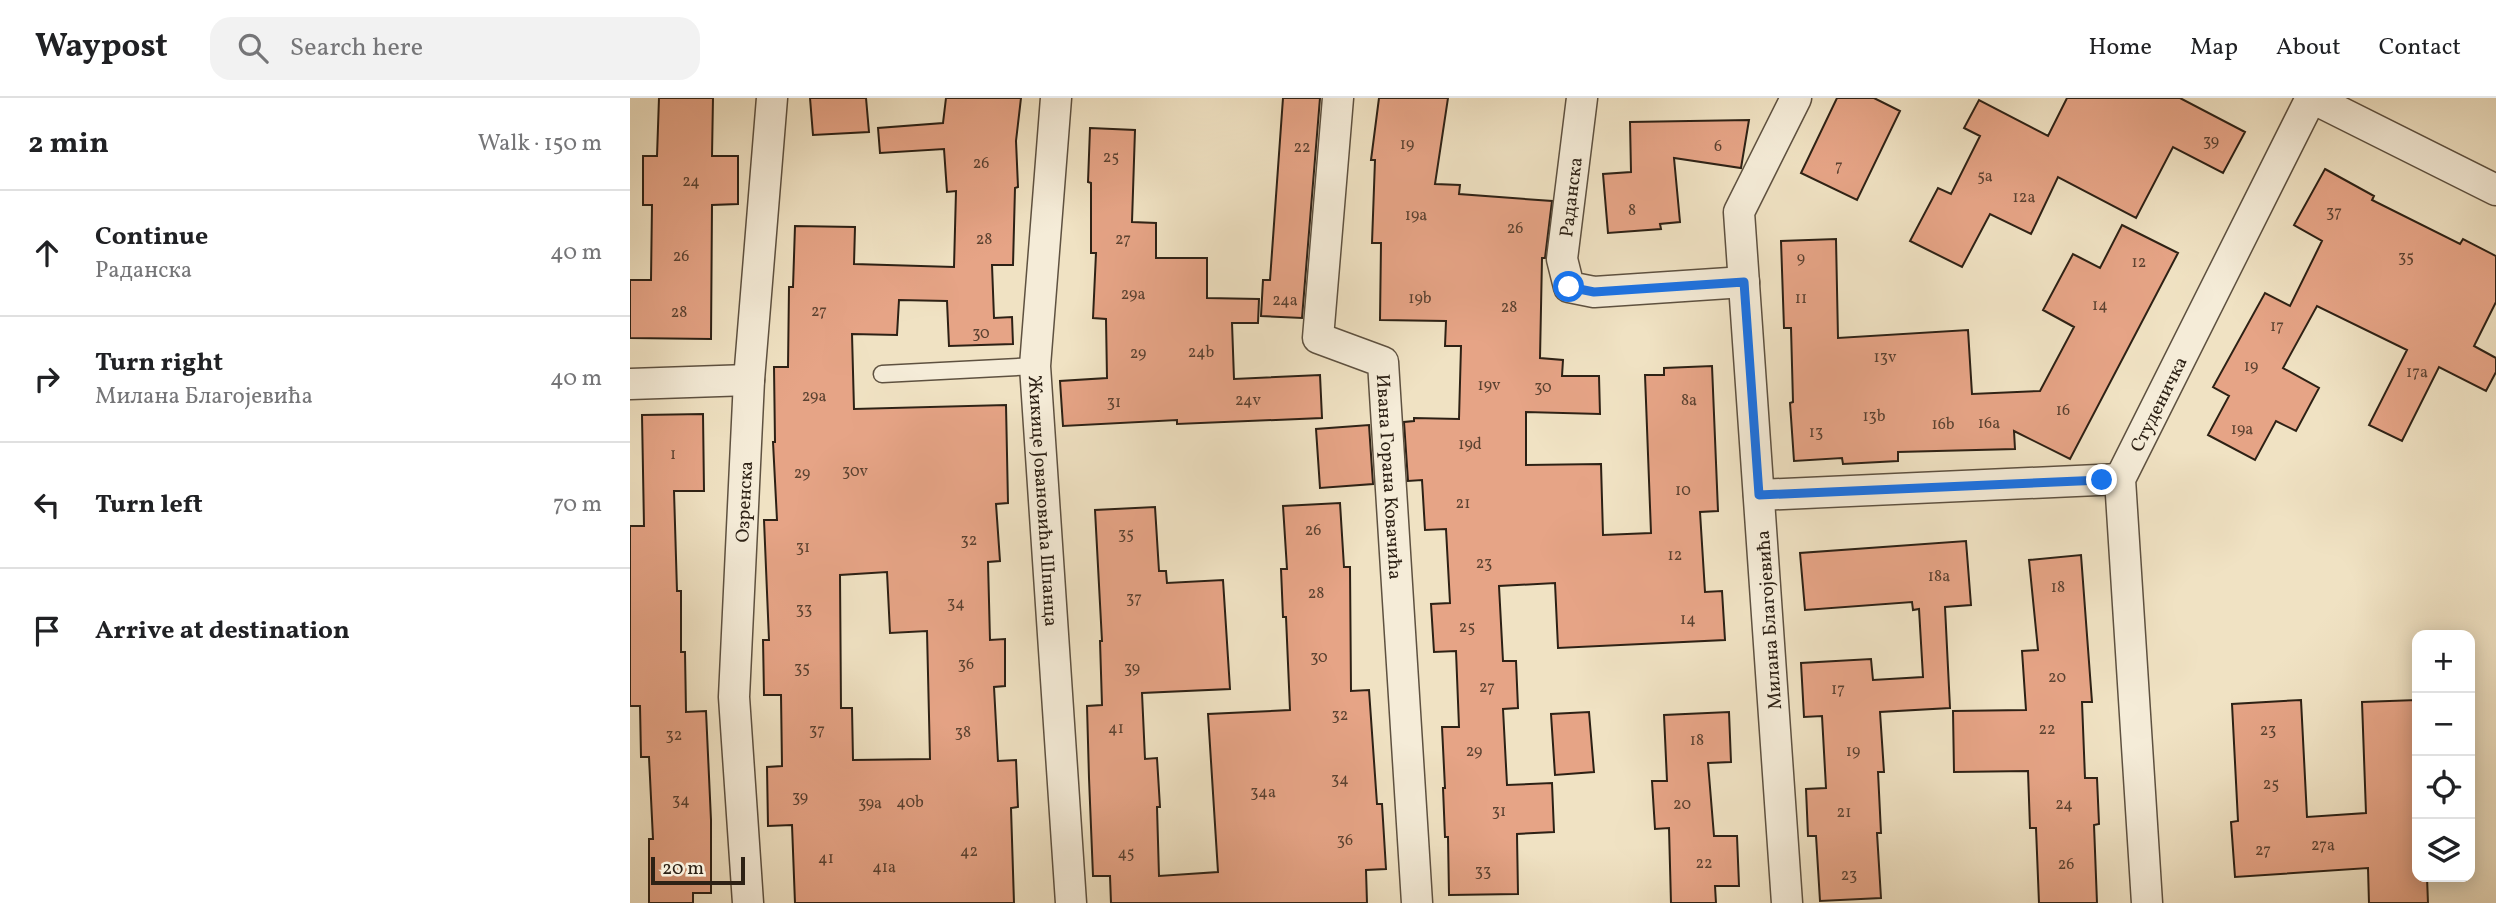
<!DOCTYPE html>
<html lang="en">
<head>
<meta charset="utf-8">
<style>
  :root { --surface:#fff; --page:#f2f2f2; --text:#202124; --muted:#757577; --line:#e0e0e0 }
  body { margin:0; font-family:Vollkorn,serif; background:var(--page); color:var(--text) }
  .controls { position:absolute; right:21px; bottom:21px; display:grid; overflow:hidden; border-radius:14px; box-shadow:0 4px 18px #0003 }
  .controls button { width:63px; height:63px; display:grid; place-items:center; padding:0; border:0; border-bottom:2px solid var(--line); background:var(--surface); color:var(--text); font:35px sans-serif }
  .scale { position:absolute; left:21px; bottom:18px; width:94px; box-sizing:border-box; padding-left:7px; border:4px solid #2d2115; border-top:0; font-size:19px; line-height:24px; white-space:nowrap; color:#2d2115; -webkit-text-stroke:5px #f5ecd8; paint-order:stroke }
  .stop { position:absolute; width:21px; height:21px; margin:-16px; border:5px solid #1a73e8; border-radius:50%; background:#fff }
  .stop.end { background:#1a73e8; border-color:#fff; box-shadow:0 2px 7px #0008 }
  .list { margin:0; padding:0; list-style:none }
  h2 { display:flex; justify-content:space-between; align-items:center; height:91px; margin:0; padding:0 28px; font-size:30px }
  h2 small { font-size:23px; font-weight:400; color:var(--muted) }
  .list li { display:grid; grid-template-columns:46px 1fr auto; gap:21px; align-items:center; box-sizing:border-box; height:126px; padding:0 28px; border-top:2px solid var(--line) }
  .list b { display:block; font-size:26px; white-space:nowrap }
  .list p { margin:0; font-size:23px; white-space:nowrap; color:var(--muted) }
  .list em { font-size:23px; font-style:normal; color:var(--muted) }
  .icon { flex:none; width:38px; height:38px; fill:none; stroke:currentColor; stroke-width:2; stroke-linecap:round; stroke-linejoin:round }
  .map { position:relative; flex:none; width:1866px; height:805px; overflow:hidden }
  header { display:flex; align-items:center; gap:42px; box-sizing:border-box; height:98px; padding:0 35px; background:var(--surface); border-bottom:2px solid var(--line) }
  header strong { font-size:33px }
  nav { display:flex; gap:38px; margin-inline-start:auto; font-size:24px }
  .search { width:490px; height:63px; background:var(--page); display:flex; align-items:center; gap:18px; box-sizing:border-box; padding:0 24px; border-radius:21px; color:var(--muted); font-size:26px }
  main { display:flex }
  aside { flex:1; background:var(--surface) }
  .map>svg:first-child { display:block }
</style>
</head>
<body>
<header>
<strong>Waypost</strong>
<div class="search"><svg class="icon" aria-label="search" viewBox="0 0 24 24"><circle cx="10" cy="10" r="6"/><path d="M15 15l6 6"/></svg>Search here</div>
<nav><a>Home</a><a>Map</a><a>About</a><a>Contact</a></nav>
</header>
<main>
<aside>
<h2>2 min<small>Walk · 150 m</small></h2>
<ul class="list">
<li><svg class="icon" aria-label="ahead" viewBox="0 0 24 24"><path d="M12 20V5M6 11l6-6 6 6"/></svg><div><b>Continue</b><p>Раданска</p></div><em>40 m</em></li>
<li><svg class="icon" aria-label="right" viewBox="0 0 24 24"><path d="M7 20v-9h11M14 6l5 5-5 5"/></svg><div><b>Turn right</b><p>Милана Благојевића</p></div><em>40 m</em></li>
<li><svg class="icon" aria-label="left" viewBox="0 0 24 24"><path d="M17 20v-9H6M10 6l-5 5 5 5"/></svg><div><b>Turn left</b></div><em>70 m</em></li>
<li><svg class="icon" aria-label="arrive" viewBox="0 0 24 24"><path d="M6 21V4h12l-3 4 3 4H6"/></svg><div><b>Arrive at destination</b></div></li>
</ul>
</aside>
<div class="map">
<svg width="1866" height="805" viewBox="0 0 1866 805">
  <rect width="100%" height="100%" fill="#f0e2c3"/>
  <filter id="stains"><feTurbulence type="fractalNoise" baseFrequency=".00286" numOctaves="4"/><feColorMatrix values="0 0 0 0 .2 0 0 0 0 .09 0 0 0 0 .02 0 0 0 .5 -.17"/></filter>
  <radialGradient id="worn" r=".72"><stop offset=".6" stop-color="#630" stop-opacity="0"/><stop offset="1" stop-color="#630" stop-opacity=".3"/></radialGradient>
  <!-- building -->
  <path fill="#e6a486" stroke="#2d2115" stroke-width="2" fill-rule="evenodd" d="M29,0H83L82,58H108V106L82,107L81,241L0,240V182H21L22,107H13V58H27Z
    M180,0H236L239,34L183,37Z
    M316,0H391L386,43L388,89L385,90L383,167H362L364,220L382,219L383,246L319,248L317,203L269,202L267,237L222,236L224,311L376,307L378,405L366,406L370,463L358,464L360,542L375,541V588L364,589L368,663L386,662L388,709L381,710L384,805H165L162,727L138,728L137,669L152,668L151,597H134L133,542H139L134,422H147L143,344H145L144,269H158L159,189H163L165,128L225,129L224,166L324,169L326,93L317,94L314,51L250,55L248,30L313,25ZM257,474L260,535L297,533L300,661L223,662L222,610H211L210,477Z
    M653,0H690L672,220L631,218L633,182H640Z
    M749,0H818L805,86L830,87L829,96L922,103L915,160H912L910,260L933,262L932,278H969L970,316L896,314V367L971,366L973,437L1021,435L1015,277H1034V270L1082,268L1088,413L1070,414L1075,494L1092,493L1095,542L928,550L925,485L869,488L873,563H886L888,610L873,611L877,687L922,685L924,734L887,736L888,796L819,797L818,739H815L813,690H815L812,629H829L826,553L804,554L801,506L820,505L816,431L795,432L792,382L778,383L774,324L784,323V320L829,321L831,248H815L816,223L750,222L751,145H742L745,62H741Z
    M1207,0H1244L1270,13L1227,102L1171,75Z
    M1437,0H1550L1615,34L1593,75L1543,49L1506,120L1428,79L1401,136L1360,116L1332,169L1280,143L1308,90L1321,96L1350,38L1334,30L1349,2L1418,38Z
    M1119,22L1111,70L1044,60L1050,124L1030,126L1031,131L978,135L973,76L1001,74L1000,24Z
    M460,30L505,32L502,124L526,125V160H577V200L629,201L628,225H602L604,281L690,277L692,320L547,326V322L433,328L430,283L477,280L476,221L463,220L466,155H461V85L458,84Z
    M1695,71L1744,98L1742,102L1830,146L1833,141L1866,158V204L1844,248L1866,260V274L1856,293L1809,269L1772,343L1739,327L1777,252L1687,208L1653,270L1689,290L1666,333L1646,323L1625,362L1578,337L1599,298L1583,289L1635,195L1660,208L1692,143L1664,127Z
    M1492,127L1548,155L1440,361L1384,333L1385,351L1268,354V363L1213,366L1212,360L1164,363L1160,305L1163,304L1161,230H1154L1151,143L1206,141L1208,240L1338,232L1342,296L1410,293L1444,229L1413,212L1443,156L1470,170Z
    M73,316L74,393H44L47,493H51V554H55L56,614L76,613L81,722V795H63V805H19V741H23L19,659H11L10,608H0V428H14L12,317Z
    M739,327L743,386L690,390L686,331Z
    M710,405L714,469H720L721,593L739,592L747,706H752L756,771L736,772L737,805H481L480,778H463L459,680L457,608L472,607L470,543H472L465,412L525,409L529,473H536L537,485L593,482L600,591L512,595L515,661L527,660L530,709H527L529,778L588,774L578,616L660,612L656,519H653L651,471H657L653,408Z
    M1336,443L1341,507L1315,509L1320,610L1250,614L1254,674H1248L1251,735H1247L1251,800L1190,803L1186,738H1178L1176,691L1196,690L1192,618L1174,619L1171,565L1241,561L1243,582L1293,579L1289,511L1283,512L1282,504L1175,512L1170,455Z
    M1451,457L1462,604H1452L1455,680H1467L1469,726L1464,727L1467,805H1409L1406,730H1400L1398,673L1324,674L1323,613L1396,612L1392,553L1408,552L1399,462Z
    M1671,602L1677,719L1736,715L1732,604L1787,602V779H1797L1798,805H1739L1738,770L1605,779L1601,724L1608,723L1602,606Z
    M959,614L964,674L925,677L921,616Z
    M1099,614L1101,664L1078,665L1084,738H1107L1109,788H1085L1086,805H1041L1039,730L1025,731L1022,683H1037L1034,617Z"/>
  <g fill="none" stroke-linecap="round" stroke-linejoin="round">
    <defs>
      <path id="lane" d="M252,276L405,268"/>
      <g id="street">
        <path id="s1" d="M426,0L405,268L441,805"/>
        <path id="s2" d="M708,0L688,240L753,264L787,805"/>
        <path d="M952,0L932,161L939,189L964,194L1114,184"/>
        <path d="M1682,0L1866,92"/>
        <path d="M0,286L119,282"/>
        <path d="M1129,397L1490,381"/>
        <path id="s3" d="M118,805L104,599L119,282L142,0"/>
        <path d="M1157,805L1109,114L1166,0"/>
        <path id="s4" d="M1517,805L1490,381L1681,0"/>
      </g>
    </defs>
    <!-- lane casing -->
    <use href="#lane" stroke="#5e5140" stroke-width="19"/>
    <!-- street casing -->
    <use href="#street" stroke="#5e5140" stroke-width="33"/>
    <!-- lane -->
    <use href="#lane" stroke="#f5ecd8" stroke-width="16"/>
    <!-- street -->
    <use href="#street" stroke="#f5ecd8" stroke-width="30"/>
  </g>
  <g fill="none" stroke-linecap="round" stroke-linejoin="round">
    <!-- route -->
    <path stroke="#1a73e8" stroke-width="9" d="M939,189L964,194L1114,184L1129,397L1472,382"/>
  </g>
  <g text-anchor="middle" stroke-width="5" stroke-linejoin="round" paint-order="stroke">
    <!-- number labels -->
    <g font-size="16" fill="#5b4231">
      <text x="1581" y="48">39</text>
      <text x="777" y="51">19</text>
      <text x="1088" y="53">6</text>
      <text x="672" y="54">22</text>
      <text x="481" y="64">25</text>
      <text x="351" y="70">26</text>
      <text x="1209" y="73">7</text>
      <text x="1355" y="83">5a</text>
      <text x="61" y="88">24</text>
      <text x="1394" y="104">12a</text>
      <text x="1002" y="117">8</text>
      <text x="1704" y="119">37</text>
      <text x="786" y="122">19a</text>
      <text x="885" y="135">26</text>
      <text x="354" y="146">28</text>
      <text x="493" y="146">27</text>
      <text x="51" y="163">26</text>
      <text x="1776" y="164">35</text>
      <text x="1171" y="165">9</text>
      <text x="1509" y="169">12</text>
      <text x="503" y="201">29a</text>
      <text x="790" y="205">19b</text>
      <text x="1171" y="205">11</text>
      <text x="655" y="207">24a</text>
      <text x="1470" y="212">14</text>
      <text x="879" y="214">28</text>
      <text x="189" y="218">27</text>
      <text x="49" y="219">28</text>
      <text x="1647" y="233">17</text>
      <text x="351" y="240">30</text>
      <text x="571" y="259">24b</text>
      <text x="508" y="260">29</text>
      <text x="1255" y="264">13v</text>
      <text x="1621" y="273">19</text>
      <text x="1787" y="279">17a</text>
      <text x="859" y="292">19v</text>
      <text x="913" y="294">30</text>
      <text x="184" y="303">29a</text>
      <text x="618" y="307">24v</text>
      <text x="1059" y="307">8a</text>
      <text x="484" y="309">31</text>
      <text x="1433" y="317">16</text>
      <text x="1244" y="323">13b</text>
      <text x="1359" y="330">16a</text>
      <text x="1313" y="331">16b</text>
      <text x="1612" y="336">19a</text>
      <text x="1186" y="339">13</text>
      <text x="840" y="351">19d</text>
      <text x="43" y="361">1</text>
      <text x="225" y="378">30v</text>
      <text x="172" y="380">29</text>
      <text x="1053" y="397">10</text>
      <text x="833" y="410">21</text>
      <text x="683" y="437">26</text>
      <text x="496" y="441">35</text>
      <text x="339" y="447">32</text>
      <text x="173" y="454">31</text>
      <text x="1045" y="462">12</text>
      <text x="854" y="470">23</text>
      <text x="1309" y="483">18a</text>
      <text x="1428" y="494">18</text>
      <text x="686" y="500">28</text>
      <text x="504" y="505">37</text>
      <text x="326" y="510">34</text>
      <text x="174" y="516">33</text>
      <text x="1058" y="526">14</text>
      <text x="837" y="534">25</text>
      <text x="689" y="564">30</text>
      <text x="336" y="571">36</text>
      <text x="172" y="575">35</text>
      <text x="502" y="575">39</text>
      <text x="1427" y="584">20</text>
      <text x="857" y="594">27</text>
      <text x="1208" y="596">17</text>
      <text x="710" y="622">32</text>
      <text x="486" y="635">41</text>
      <text x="1417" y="636">22</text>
      <text x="187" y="637">37</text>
      <text x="1638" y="637">23</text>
      <text x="333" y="639">38</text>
      <text x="44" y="642">32</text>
      <text x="1067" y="647">18</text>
      <text x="844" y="658">29</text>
      <text x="1223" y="658">19</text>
      <text x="710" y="686">34</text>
      <text x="1641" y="691">25</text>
      <text x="633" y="699">34a</text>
      <text x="170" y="704">39</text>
      <text x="51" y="707">34</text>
      <text x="280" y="709">40b</text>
      <text x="240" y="710">39a</text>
      <text x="1052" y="711">20</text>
      <text x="1434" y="711">24</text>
      <text x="869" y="718">31</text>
      <text x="1214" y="719">21</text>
      <text x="715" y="747">36</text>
      <text x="1693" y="752">27a</text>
      <text x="1633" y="757">27</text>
      <text x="339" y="758">42</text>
      <text x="496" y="760">45</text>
      <text x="196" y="765">41</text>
      <text x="1074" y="770">22</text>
      <text x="1436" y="771">26</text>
      <text x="254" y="774">41a</text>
      <text x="853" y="778">33</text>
      <text x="1219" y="782">23</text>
    </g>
    <!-- street labels -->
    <g font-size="19" fill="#2d2115" stroke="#f5ecd8">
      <text transform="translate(940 99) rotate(-83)" y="7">Раданска</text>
      <text dy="7" stroke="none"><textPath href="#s4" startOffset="509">Студеничка</textPath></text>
      <text dy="7" stroke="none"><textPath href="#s2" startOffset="425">Ивана Горана Ковачића</textPath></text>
      <text dy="7" stroke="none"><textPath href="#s3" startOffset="402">Озренска</textPath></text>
      <text dy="7" stroke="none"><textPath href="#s1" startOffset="404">Жикице Јовановића Шпанца</textPath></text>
      <text transform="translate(1138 522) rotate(-94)" y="7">Милана Благојевића</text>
    </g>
  </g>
  <rect width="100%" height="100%" filter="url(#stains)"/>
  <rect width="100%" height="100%" fill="url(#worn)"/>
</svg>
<div class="controls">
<button>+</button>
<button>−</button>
<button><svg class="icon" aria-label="locate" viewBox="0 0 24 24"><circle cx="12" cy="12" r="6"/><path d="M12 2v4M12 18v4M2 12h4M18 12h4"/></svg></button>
<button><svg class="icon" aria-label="layers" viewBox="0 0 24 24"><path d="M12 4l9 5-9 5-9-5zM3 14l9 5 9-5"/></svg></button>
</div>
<div class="scale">20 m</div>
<div class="stop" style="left:939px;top:189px"></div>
<div class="stop end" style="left:1472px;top:382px"></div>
</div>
</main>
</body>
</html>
